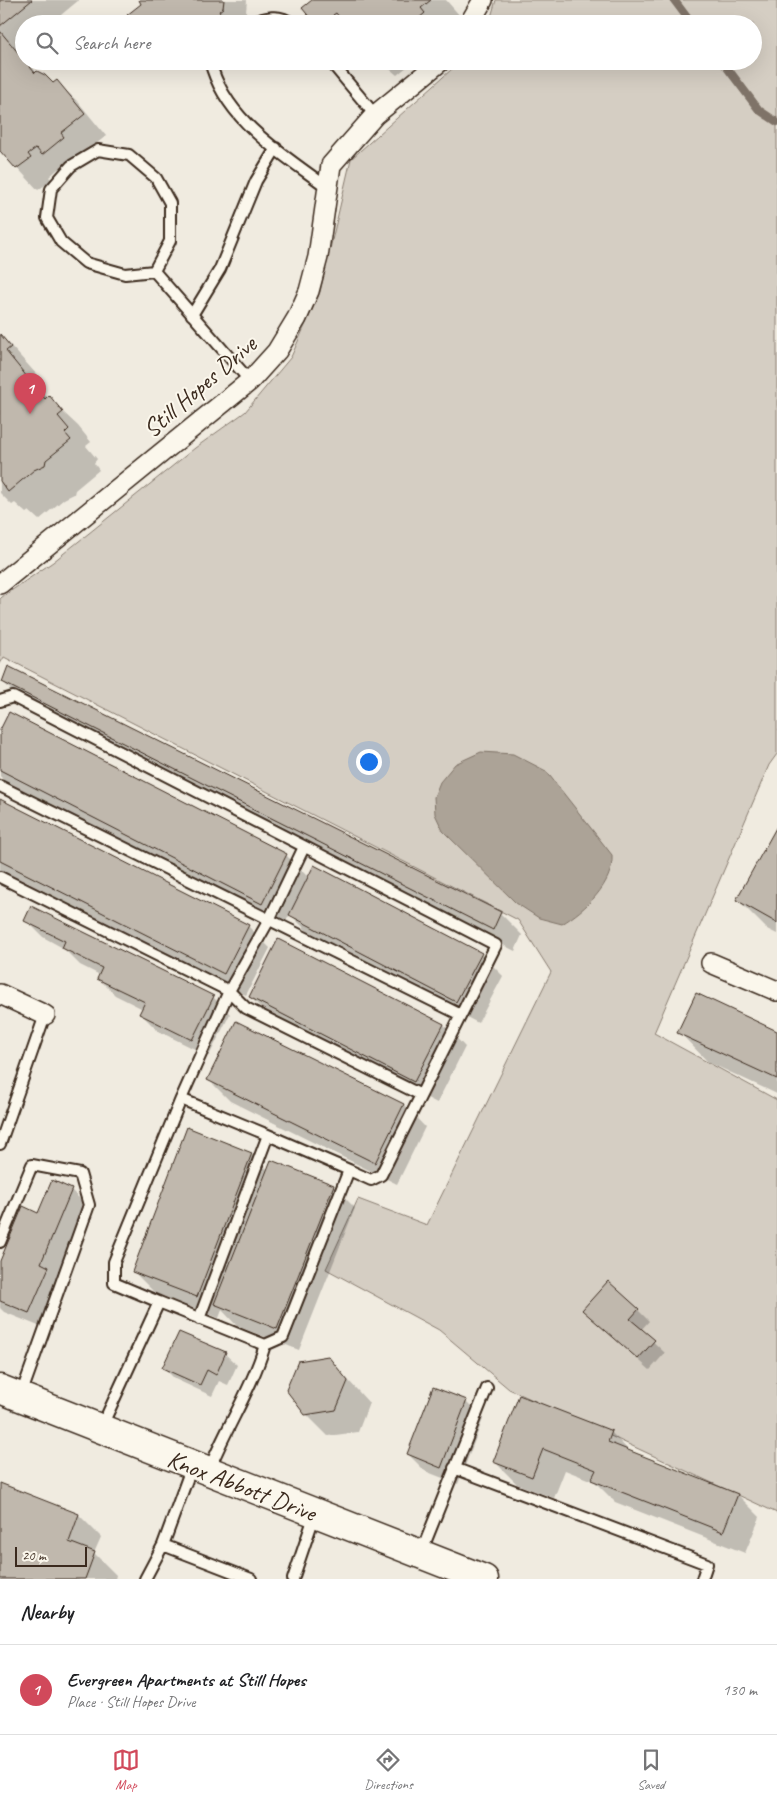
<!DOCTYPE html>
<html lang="en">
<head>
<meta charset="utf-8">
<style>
  :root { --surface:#fff; --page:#f2f2f2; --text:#202124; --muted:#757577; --line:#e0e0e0; --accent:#d1495b }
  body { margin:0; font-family:Caveat,sans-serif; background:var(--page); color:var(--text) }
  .scale { position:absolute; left:15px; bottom:12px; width:72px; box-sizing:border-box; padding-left:5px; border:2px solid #3b2a1e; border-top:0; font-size:14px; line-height:18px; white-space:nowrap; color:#3b2a1e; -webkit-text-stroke:4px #fbf7ec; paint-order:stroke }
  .you { position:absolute; left:368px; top:761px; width:18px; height:18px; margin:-12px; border:4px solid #fff; border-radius:50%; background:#1a73e8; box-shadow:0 0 0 8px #1a73e833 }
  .badge { display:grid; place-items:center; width:32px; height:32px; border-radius:50%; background:var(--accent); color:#fff; font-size:16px; font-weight:700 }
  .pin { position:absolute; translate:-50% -41px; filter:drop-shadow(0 1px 2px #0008) }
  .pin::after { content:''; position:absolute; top:26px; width:18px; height:15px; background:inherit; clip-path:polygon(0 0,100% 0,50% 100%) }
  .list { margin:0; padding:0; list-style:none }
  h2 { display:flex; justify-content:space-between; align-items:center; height:65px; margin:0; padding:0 20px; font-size:21px }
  h2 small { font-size:16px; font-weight:400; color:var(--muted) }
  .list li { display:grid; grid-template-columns:32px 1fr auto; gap:15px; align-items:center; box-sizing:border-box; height:90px; padding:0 20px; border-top:1px solid var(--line) }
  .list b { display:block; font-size:19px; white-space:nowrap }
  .list p { margin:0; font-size:16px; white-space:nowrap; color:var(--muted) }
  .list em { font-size:16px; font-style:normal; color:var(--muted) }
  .icon { flex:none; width:28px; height:28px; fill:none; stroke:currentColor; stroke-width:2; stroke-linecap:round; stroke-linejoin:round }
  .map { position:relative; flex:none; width:777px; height:1579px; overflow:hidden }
  .search { position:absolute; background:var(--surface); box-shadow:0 5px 20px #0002; left:15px; right:15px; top:15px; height:55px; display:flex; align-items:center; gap:12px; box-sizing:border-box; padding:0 18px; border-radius:28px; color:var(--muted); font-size:19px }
  .sheet { height:155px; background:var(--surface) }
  nav { display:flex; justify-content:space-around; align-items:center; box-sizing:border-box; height:70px; border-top:1px solid var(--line); background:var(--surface); font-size:14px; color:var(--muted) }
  nav a { display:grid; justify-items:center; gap:2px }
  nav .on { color:var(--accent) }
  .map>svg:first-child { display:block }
</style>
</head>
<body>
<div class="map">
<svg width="777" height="1579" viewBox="0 0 777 1579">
  <rect width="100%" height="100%" fill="#f0ebe0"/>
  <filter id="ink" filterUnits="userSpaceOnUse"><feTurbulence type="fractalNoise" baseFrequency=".02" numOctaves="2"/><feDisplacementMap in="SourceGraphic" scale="10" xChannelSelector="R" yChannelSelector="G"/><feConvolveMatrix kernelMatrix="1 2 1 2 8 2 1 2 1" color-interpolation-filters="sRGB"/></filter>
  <g filter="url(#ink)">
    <!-- green -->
    <path fill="#d5cec3" stroke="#887c70" d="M496,0H777V754L769,765L654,1033L777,1100V1513L509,1389L439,1330L326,1269L358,1199L427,1225L551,972L518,920L4,657L0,664V599L2,597L53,562L195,448L245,412L291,357L320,292L351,159L461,61H753V24H489Z"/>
    <!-- water -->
    <path fill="#aca397" stroke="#7f7367" d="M481,752L513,754L546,771L612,855C614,884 585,910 562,924L539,918L516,903L443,831L435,814L434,797L440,782L455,764Z"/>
    <!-- shadow -->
    <path fill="#0003" d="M0,0H79L50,24H24V46L18,50L24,57V61H27L36,72L53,85L57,82L79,103L106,136L82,155L65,176L58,169L49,177L52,180L38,190L0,149Z
      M140,0H247L245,24H136L142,4Z
      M314,0H446L460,16L451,24H317L304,8Z
      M380,61H414L397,75Z
      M0,334L39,377L34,381L48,398L78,426L91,442L86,446L97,459L94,463L99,470L75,490L74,494L64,499L39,520L29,511L26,513L15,503L12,505L0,493Z
      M3,682L500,913L522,935L515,951L25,704Z
      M0,733L286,855L309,878L481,954L503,976L478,1023L312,936L290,914L284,925L7,784L0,776Z
      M0,800L248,926L270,948L246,995L0,870Z
      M777,829V934L767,929L738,900Z
      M26,920L213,997L230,1014L209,1056L158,1031L141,1014L143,1009L115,995L98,978L100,975L80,965L63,948L43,937Z
      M250,997L444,1025L465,1047L437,1103L272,1018Z
      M236,1022L404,1105L425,1127L397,1184L230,1101L208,1079Z
      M679,1032H777V1094L708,1062Z
      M251,1154L268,1170L333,1186L355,1208L299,1350L237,1326L222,1310L219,1318L155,1293L133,1271Z
      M71,1190L88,1207L46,1329L4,1312L0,1308V1264L39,1215Z
      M638,1310L649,1321L641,1330L665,1353L650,1370L595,1321Z
      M225,1354L237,1365L228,1385L219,1381L212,1396L175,1379L164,1368Z
      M328,1358L369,1403L358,1432L328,1436L306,1414Z
      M520,1396L611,1432L632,1454L738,1495L760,1517L745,1553L615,1502L595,1482L565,1470L554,1498L517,1484L495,1462Z
      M466,1402L483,1419L458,1484L425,1471L408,1454Z
      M0,1484L79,1515L101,1537L94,1553L116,1575L115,1579H0Z"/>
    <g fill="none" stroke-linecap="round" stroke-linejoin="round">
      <!-- stream -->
      <path stroke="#7f7367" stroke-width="8" d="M674,0L692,24
        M722,61L759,110L777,122"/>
    </g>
    <!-- building -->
    <path fill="#c0b8ad" stroke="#3b2a1e" d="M0,0H32L0,26Z
      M139,0H224L223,8L219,11L228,24H158L156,21L154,24H135L127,15L141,4Z
      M312,0H431L421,8L425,13L412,24H345L336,13L333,15L340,24H322L320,21L315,24L302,8Z
      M0,31L35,73L37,71L45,75L53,83L57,80L85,114L61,133L64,137L42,155L36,148L28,154L31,158L16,169L0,151Z
      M0,334L11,347L6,351L45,399L49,395L63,412L58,416L69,429L65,433L71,440L46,460L45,465L34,470L8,492L0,481Z
      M8,666L501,912L493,930L2,682Z
      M9,712L287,854L262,904L0,770V730Z
      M0,799L249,925L224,974L0,861Z
      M777,826V923L736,900Z
      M314,865L482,953L456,1002L289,915Z
      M31,906L214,996L192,1040L139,1014L145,1002L97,979L102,968L62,948L65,941L24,921Z
      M278,939L444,1024L414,1082L249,997Z
      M696,993L777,1031V1079L677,1033Z
      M236,1021L404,1104L375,1163L207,1080Z
      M187,1127L252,1153L197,1297L132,1272Z
      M271,1160L334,1185L277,1329L214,1304Z
      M52,1180L72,1189L41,1263L49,1267L29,1313L0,1301V1261L23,1206L38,1213Z
      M608,1281L639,1309L630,1319L655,1340L638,1359L582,1310Z
      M179,1332L226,1352L216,1375L207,1370L200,1385L162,1368Z
      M328,1356L348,1381L336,1410L305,1415L286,1390L298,1361Z
      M433,1387L467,1400L441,1468L407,1454Z
      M519,1395L612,1431L608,1442L738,1494L723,1532L591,1480L596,1470L543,1449L532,1477L493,1462Z
      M0,1483L79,1514L69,1542L95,1552L85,1579H0Z"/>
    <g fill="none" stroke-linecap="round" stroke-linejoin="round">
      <defs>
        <path id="lane" d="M250,24C265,17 279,13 293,24
          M210,61C225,121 282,153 328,188
          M330,61L375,115
          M154,271L125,274L86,263L61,242L47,218L51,189L71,166L98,150L129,155L156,178L170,203V241L154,271L250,381
          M192,315L220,269L256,181L276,148
          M0,701L13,697L496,945L381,1175L371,1180L349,1170
          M0,786L461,1015
          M304,847L269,920L229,991L246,1008L421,1095
          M0,877L229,991L181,1099
          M0,1144L45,1015
          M0,1242L32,1165L80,1174L89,1205L21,1395
          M159,1302L114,1283V1262L181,1099L268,1135
          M199,1319L268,1135L349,1170L283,1337L265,1345
          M101,1428L159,1302L265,1345C252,1388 226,1428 209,1470
          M454,1468L707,1564L702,1579
          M163,1545L251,1579
          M421,1553L487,1388
          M145,1579L163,1545L192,1466
          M293,1579L315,1514"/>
        <path id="street" d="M469,24L483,0
          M0,584L250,381L277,351L297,318L309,291L318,257L331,165L375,115L441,61
          M711,963L777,991
          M0,994L45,1015"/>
        <path id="primary" d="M0,1389L484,1579"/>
      </defs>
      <!-- lane casing -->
      <use href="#lane" stroke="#3b2a1e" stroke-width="14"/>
      <!-- street casing -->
      <use href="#street" stroke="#3b2a1e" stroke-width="22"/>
      <!-- primary casing -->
      <use href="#primary" stroke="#3b2a1e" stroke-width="31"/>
      <!-- lane -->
      <use href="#lane" stroke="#fbf7ec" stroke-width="10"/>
      <!-- street -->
      <use href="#street" stroke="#fbf7ec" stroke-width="19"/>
      <!-- primary -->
      <use href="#primary" stroke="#fbf7ec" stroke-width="28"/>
    </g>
  </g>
  <g text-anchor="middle" stroke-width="4" stroke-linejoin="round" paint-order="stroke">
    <!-- street labels -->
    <g font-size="25" fill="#3b2a1e" stroke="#fbf7ec">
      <text transform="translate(199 386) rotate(-41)" y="9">Still Hopes Drive</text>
      <text transform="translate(242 1485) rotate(21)" y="9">Knox Abbott Drive</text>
    </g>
  </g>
</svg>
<div class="scale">20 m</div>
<div class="you"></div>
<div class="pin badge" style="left:30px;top:414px">1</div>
<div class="search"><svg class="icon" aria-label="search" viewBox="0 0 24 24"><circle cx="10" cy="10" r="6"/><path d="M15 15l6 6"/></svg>Search here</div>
</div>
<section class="sheet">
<h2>Nearby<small></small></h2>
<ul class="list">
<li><span class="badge">1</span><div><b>Evergreen Apartments at Still Hopes</b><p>Place · Still Hopes Drive</p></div><em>130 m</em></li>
</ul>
</section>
<nav>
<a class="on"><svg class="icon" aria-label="map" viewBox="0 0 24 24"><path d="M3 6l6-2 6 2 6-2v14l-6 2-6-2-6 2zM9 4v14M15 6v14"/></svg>Map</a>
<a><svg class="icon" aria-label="directions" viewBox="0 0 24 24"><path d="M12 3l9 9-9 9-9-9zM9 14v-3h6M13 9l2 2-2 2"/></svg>Directions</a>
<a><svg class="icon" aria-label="saved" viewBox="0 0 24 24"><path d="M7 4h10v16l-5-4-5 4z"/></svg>Saved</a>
</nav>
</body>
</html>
